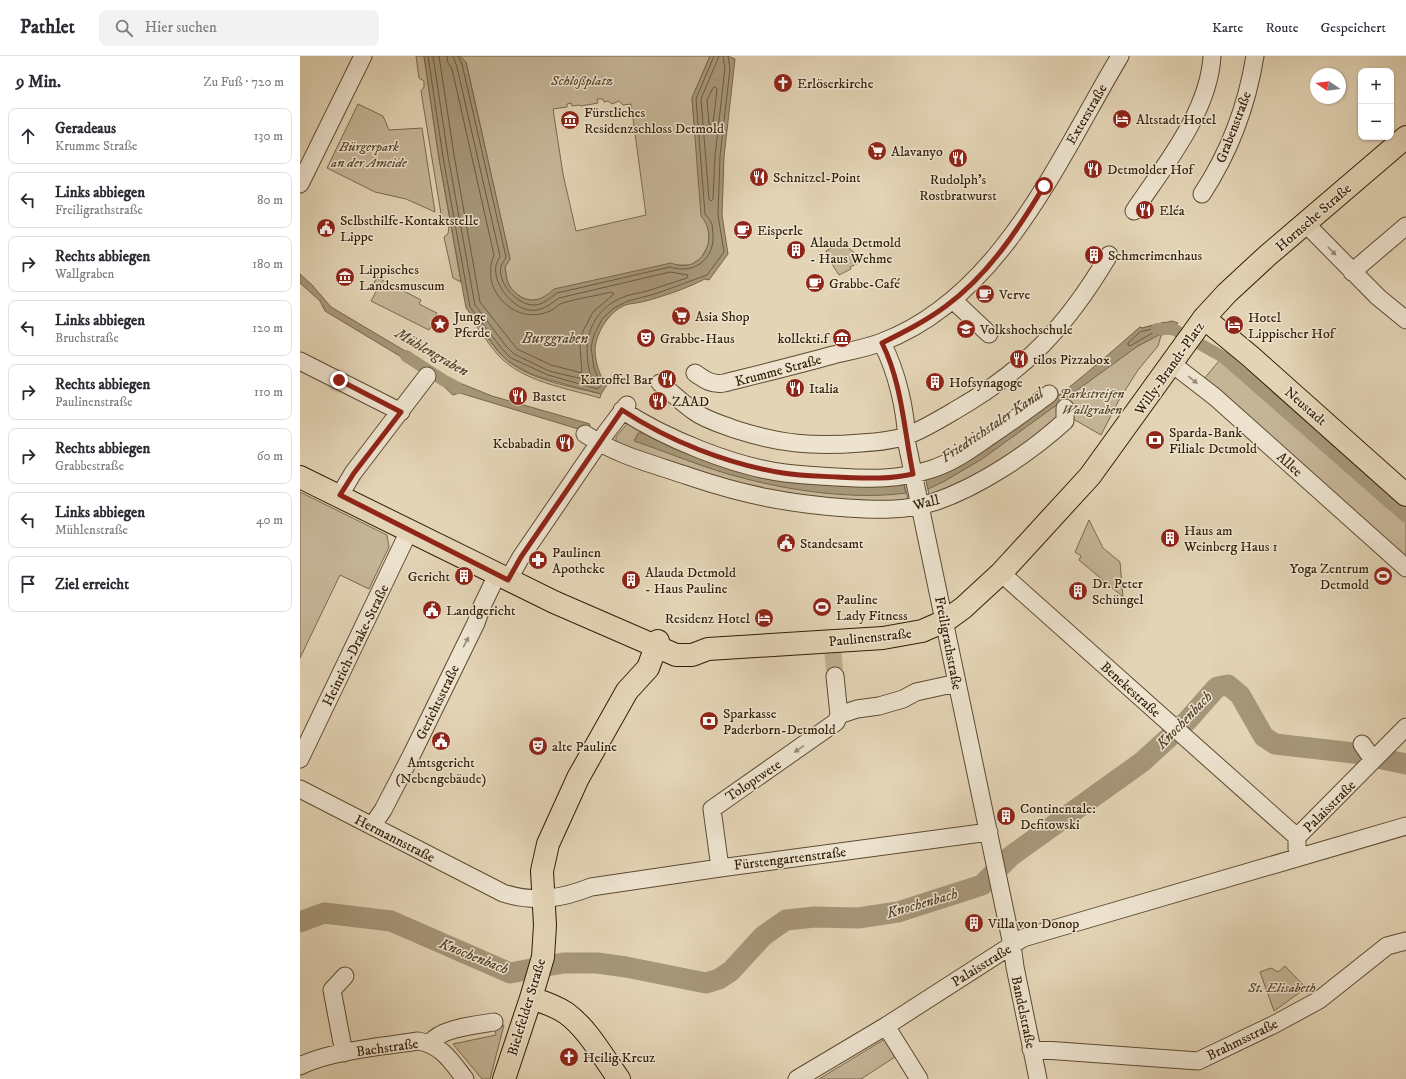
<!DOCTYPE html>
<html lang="de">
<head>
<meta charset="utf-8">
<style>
  :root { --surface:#fff; --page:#f2f2f3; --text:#2b2b33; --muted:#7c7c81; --line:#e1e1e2 }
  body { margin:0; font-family:"IM FELL DW Pica",serif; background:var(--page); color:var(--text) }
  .controls { position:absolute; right:12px; top:12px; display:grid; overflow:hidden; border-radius:8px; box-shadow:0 1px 3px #0004 }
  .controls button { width:36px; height:36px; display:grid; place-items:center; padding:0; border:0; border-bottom:1px solid var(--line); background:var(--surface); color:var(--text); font:20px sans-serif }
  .compass { position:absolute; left:1010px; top:12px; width:36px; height:36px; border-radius:50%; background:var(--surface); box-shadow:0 1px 3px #0004; rotate:283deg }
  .stop { position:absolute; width:12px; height:12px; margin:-9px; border:3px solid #8f2418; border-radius:50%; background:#fff }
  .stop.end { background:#8f2418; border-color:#fff; box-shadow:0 1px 4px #0008 }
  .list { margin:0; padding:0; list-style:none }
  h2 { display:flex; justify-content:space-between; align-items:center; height:52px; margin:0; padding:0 16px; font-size:17px }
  h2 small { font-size:13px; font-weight:400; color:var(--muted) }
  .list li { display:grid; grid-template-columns:26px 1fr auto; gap:12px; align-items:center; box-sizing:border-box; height:56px; margin:0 8px 8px; padding:0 8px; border:1px solid var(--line); border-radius:8px }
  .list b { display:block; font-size:15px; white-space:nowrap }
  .list p { margin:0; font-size:13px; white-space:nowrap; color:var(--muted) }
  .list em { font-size:13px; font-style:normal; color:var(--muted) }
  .icon { flex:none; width:22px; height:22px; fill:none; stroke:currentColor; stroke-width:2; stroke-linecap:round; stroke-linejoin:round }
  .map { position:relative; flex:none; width:1106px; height:1023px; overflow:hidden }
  header { display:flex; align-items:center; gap:24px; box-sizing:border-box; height:56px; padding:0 20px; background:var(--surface); border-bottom:1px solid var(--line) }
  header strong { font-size:19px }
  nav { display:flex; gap:22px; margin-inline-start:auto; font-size:14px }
  .search { width:280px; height:36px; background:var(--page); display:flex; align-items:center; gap:10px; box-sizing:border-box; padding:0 14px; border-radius:8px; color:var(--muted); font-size:15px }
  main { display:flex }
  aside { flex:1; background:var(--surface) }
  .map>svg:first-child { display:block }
</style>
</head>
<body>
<header>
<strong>Pathlet</strong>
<div class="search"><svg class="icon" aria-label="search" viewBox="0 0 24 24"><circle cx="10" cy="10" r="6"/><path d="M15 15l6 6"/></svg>Hier suchen</div>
<nav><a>Karte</a><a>Route</a><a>Gespeichert</a></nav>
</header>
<main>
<aside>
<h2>9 Min.<small>Zu Fuß · 720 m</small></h2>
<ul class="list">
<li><svg class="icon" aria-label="ahead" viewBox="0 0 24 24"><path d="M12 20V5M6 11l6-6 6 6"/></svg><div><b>Geradeaus</b><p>Krumme Straße</p></div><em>130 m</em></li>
<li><svg class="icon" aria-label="left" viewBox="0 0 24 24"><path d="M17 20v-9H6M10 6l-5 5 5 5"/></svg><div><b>Links abbiegen</b><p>Freiligrathstraße</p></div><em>80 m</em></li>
<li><svg class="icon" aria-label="right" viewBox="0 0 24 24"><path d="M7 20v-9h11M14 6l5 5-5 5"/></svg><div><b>Rechts abbiegen</b><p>Wallgraben</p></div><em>180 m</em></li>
<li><svg class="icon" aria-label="left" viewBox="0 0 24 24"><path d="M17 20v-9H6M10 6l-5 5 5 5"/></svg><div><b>Links abbiegen</b><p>Bruchstraße</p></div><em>120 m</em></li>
<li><svg class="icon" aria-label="right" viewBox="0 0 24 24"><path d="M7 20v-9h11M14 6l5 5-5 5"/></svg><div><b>Rechts abbiegen</b><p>Paulinenstraße</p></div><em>110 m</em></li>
<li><svg class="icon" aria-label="right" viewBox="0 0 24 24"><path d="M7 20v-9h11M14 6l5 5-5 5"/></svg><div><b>Rechts abbiegen</b><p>Grabbestraße</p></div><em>60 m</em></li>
<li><svg class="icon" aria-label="left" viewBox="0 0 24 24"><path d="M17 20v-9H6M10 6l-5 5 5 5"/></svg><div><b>Links abbiegen</b><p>Mühlenstraße</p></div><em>40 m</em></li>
<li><svg class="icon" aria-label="arrive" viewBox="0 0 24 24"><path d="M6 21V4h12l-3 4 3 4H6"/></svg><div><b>Ziel erreicht</b></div></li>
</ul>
</aside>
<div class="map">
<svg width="1106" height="1023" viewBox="0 0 1106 1023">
  <rect width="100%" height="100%" fill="#e3d4b5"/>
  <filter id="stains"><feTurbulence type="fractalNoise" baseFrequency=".005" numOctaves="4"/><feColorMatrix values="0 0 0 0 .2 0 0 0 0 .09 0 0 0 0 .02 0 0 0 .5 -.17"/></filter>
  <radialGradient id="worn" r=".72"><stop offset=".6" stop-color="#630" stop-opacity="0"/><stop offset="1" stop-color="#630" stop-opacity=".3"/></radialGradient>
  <!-- green -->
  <path fill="#c5b597" stroke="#7a694e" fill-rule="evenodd" d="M116,0H124L139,102L161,226L153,222L144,181L148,178L149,170L142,164L121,35L124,31V25L119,22Z
    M160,0H410L392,42L399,121L408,168L409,188L401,202L391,209H377L255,233C243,243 232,249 218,239C214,236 210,232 208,227C206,222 206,216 205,211L210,203L166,6ZM297,43H303L304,46L308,45L312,48L319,45L323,49L331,48L346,159L276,175L263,118L253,53L267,51V48L271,47L272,50L280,49L281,50L298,47Z
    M58,48L83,60L89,74L122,72L135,156L106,143L75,136L27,112Z
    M542,186L559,201L561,206L550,211L551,213L539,219L530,205L526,195Z
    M77,221L121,244L119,248L137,257L129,274L71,245L78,232L73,229Z
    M174,264C185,277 194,294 208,305C233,325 270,330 301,338L300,342C266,332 223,326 198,299C189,289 182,277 174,267Z
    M865,266L858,290L838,314L819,344L801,379L768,360L696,412L630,443L625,419L756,335L760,339L810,299L840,271L842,272Z
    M929,293L1106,451V508L903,324Z
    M331,363L459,415L603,423L609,447L479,442L316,392V381Z
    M0,436L87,479L89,491L69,533L40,519L0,602Z
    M789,464L803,492L820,506L823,541L779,504L781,500L775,496Z
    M985,910L1006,932L974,955L960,916L971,912L978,916Z
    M204,969L190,1023H182L153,988L196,979L195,973Z
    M585,983L598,999L561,1023H519Z"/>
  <!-- water -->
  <path fill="#a69679" stroke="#77664a" d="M124,0H160L166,6L210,203L205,211C206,216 206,222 208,227C210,232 214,235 218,239C232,249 243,243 254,233L371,207C400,220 421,183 401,160L392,42L410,0H428L435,3L424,101L422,159L428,198L409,224L405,223C389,231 373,237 356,242C347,245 338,247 329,248C311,252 295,277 295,295C296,308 299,319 307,329L301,338L246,323L229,317L208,305L199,296L166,252L139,102Z
    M0,218L12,229L31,251L122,305L118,311L25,255L20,245L0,227Z
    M872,265L878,267L869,278L859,279L838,290L682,403L643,426L628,433L625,420C647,410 671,401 691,388C745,354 793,312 840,271L842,272Z
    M145,321L192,340L290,368L288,376L160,337L153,339L141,328Z
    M338,377H348L419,406L603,425L606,437C557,444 491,435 443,422C406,413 370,397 334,385Z"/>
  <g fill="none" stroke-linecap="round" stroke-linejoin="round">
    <!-- shore -->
    <path stroke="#6b5a3e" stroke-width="1" d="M128,0L143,101L170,251L202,293L211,302L248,319L298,333L301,329L294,312L291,291L294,279L302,263L314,252L328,245L355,238L407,219L424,196L418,159L420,100L430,13L428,0
      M133,0L148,100L175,249L206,290L214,298L249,315L291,325L292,323C280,289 289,253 326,240C332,238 340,237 347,235C360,231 374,226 387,222L388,219L370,216L259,242C252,247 246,252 237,254C216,258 192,229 196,209C197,206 199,203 200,200L157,11L153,0
      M139,0L154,99L180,246L217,293L251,309L282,317L280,290L283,275L293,256L314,238L311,236C296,240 278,242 263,247C258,248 255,253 250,255C229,264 209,256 197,238C189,226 189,211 194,199L152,13L148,7L147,0
      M158,0L162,8L206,201C205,204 202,207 201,210C197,227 217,249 234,249C243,249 250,242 257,237L370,211C394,219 415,203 413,178C412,174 413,169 411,166C410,163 407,161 405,158L396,43L414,0
      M419,0L401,43L409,143L411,145L413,143L415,100L425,12L423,0
      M415,31L417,33L413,68L411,69L409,68L407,44L413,32Z
      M853,273L855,274L854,276L830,290L828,289V287L840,276Z"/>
    <!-- canal -->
    <path stroke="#a69679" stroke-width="12" d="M857,273H873L923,301L1106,461
      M106,300L143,324L158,332"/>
    <!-- river -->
    <path stroke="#a69679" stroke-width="21" d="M0,866L24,857L91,865L210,917L263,907H297L326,911L406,927L419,923L431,915L463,880L486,864L515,861L558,862L598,856L682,829L711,800L842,706L887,665L917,631L928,629L940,639L964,681L975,688L1054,697L1106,708"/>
    <!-- minor-tunnel -->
    <path stroke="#bfaf92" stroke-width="17" stroke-dasharray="17 8" stroke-linecap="butt" d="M533,597L535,620"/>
    <defs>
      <path id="minor" d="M0,128L63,0
        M902,138C929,97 947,49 955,0
        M834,155C864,110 909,56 912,0
        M1005,167L1078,241L1106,264
        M1052,216L1106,170
        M653,244L689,278
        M582,287C597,316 606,354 607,388L712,889L715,911L738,1023
        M0,305L101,356
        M871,307L915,341L1106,512
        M395,317C405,324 412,329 424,327C460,318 497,309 533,299C549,295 567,292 582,286C701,241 759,102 820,0
        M360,327C372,337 383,348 395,356C406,364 421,368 434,373C480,388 513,391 561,387C576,386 591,385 606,380C622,374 639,364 654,355C726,314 767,270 809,199
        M322,354C364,382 435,411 485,417C502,419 519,420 536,421C571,423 598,424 632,413C653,406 670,394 687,382C708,368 729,353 749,338
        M285,378C316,399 353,408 388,420C444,439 489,448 547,452C576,454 606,455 634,446C679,431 730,397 765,365V352
        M40,439L53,417L127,320
        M701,517L997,781
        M208,524L221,501L305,378L327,349
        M539,659L557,653L579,650L603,643L616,636L657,627
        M1062,688L1073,704
        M0,703L109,475
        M0,733L203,837C234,847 261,843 291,831L420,812L689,776
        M72,770L83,754L112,698L176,567L182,550L197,519
        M997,793V781L1106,671
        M420,812L412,753L536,666L539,659L535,620
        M586,970L619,1023
        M130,987C141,972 176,969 194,966
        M731,993L898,1005L975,968L1019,944L1087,890L1106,885
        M44,997L32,934L45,920
        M0,1010C29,995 85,990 118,985C142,989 151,1005 165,1023
        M497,1023L586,970L723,882L1106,770"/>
      <path id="major" d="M904,262L950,300L1106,439
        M0,421L254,546L376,599H392L408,593L583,582L622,575L645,565L663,552L701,517L790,420L904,262L927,237L967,200L1106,81
        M231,942C243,946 256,950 266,957C288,973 303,1001 319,1023
        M204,1023L231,942L243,901L245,869L242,815L248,788L278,722L327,635L348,612L358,585"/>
    </defs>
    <!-- minor casing -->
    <use href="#minor" stroke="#5d4b30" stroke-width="19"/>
    <!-- major casing -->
    <use href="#major" stroke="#301d04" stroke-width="24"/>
    <!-- minor -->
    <use href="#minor" stroke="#ede3cf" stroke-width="17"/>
    <!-- major -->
    <use href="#major" stroke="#e3d4b5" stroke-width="22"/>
  </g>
  <!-- one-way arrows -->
  <defs><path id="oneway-solid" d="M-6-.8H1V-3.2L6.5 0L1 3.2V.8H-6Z"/></defs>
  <g fill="#988a74">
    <use href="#oneway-solid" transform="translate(1032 195) rotate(46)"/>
    <use href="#oneway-solid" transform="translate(893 324) rotate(39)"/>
    <use href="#oneway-solid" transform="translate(166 586) rotate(-63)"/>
    <use href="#oneway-solid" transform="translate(499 693) rotate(146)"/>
  </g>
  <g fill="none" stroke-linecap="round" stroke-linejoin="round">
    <!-- route -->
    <path stroke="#8f2418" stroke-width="5" d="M39,324L101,356L54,417L40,439L208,524L221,501L322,354C369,385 427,408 483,417C501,420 519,420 537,421C563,422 587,424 613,418C604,374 602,327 582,287C604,276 626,265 646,250C688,219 718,174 744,130"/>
  </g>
  <!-- icons -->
  <defs>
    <symbol id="church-disc" viewBox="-11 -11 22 22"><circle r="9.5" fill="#8f2418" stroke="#ede3cf"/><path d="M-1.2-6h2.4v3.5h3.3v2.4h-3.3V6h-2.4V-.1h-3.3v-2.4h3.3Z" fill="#fff"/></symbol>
    <symbol id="hotel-disc" viewBox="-11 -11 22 22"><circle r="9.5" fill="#8f2418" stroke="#ede3cf"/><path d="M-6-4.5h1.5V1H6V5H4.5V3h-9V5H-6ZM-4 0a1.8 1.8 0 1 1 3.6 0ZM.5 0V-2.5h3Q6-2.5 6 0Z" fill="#fff"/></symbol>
    <symbol id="museum-disc" viewBox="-11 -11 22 22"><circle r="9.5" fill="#8f2418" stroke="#ede3cf"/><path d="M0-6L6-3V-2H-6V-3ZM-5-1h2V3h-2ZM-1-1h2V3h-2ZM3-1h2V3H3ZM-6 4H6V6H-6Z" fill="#fff"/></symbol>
    <symbol id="supermarket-disc" viewBox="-11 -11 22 22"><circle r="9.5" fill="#8f2418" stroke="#ede3cf"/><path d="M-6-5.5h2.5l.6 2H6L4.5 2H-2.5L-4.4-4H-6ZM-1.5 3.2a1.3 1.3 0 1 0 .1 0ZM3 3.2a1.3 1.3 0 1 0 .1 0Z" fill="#fff"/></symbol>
    <symbol id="restaurant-disc" viewBox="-11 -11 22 22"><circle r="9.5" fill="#8f2418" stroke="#ede3cf"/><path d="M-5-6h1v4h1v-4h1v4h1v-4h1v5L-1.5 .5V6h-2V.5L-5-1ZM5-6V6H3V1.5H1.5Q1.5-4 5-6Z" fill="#fff"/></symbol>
    <symbol id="civic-disc" viewBox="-11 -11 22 22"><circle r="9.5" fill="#8f2418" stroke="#ede3cf"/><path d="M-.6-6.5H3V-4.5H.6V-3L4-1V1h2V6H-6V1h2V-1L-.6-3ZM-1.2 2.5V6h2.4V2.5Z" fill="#fff"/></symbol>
    <symbol id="cafe-disc" viewBox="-11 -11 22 22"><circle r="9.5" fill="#8f2418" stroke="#ede3cf"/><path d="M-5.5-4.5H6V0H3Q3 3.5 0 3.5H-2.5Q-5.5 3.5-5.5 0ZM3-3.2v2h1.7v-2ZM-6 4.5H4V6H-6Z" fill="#fff"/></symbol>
    <symbol id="building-disc" viewBox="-11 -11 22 22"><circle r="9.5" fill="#8f2418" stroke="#ede3cf"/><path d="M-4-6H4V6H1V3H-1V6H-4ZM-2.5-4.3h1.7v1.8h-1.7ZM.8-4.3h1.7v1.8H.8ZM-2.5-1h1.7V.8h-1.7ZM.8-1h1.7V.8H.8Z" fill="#fff"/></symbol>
    <symbol id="sight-disc" viewBox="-11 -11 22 22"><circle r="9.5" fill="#8f2418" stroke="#ede3cf"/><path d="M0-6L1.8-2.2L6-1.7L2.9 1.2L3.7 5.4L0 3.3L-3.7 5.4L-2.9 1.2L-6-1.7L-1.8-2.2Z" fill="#fff"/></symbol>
    <symbol id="university-disc" viewBox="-11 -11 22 22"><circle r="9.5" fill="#8f2418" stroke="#ede3cf"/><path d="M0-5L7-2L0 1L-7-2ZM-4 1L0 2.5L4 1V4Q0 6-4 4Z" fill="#fff"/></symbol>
    <symbol id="theatre-disc" viewBox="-11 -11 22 22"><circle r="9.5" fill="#8f2418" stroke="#ede3cf"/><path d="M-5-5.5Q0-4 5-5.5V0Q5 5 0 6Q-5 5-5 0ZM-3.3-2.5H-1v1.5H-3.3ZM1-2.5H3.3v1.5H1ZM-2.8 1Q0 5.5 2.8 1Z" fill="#fff"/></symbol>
    <symbol id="bank-disc" viewBox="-11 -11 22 22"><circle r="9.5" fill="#8f2418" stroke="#ede3cf"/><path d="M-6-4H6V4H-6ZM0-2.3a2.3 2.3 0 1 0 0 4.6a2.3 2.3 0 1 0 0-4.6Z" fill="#fff"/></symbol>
    <symbol id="pharmacy-disc" viewBox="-11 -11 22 22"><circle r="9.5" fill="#8f2418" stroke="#ede3cf"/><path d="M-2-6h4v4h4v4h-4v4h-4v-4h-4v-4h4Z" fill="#fff"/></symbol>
    <symbol id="stadium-disc" viewBox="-11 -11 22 22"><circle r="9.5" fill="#8f2418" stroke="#ede3cf"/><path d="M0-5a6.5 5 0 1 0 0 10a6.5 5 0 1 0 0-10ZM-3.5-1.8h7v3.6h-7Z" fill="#fff"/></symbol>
  </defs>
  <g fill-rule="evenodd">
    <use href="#church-disc" x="472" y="16" width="22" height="22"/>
    <use href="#hotel-disc" x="811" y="52" width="22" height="22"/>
    <use href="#museum-disc" x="259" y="53" width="22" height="22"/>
    <use href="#supermarket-disc" x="566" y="84" width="22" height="22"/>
    <use href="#restaurant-disc" x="647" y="91" width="22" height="22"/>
    <use href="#restaurant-disc" x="782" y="102" width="22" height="22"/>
    <use href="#restaurant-disc" x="448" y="110" width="22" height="22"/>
    <use href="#restaurant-disc" x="834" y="143" width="22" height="22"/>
    <use href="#civic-disc" x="15" y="161" width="22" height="22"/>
    <use href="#cafe-disc" x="432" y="163" width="22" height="22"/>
    <use href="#building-disc" x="485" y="183" width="22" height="22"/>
    <use href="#building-disc" x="783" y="188" width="22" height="22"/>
    <use href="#museum-disc" x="34" y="210" width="22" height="22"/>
    <use href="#cafe-disc" x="504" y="216" width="22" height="22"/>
    <use href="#cafe-disc" x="674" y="227" width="22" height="22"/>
    <use href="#supermarket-disc" x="370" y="249" width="22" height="22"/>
    <use href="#sight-disc" x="129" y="257" width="22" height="22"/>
    <use href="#hotel-disc" x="923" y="258" width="22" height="22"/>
    <use href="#university-disc" x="655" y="262" width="22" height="22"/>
    <use href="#theatre-disc" x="335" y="271" width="22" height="22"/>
    <use href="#museum-disc" x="531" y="271" width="22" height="22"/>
    <use href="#restaurant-disc" x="708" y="292" width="22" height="22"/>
    <use href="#restaurant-disc" x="356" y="312" width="22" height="22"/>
    <use href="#building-disc" x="624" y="315" width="22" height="22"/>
    <use href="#restaurant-disc" x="484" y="321" width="22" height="22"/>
    <use href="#restaurant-disc" x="207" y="329" width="22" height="22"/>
    <use href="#restaurant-disc" x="347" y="334" width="22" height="22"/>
    <use href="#bank-disc" x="844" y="373" width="22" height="22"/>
    <use href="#restaurant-disc" x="254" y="376" width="22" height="22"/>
    <use href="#building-disc" x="859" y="471" width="22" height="22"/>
    <use href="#civic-disc" x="475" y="476" width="22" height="22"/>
    <use href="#pharmacy-disc" x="227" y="493" width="22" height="22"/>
    <use href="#building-disc" x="153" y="509" width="22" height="22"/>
    <use href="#stadium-disc" x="1072" y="509" width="22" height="22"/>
    <use href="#building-disc" x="320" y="513" width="22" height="22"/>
    <use href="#building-disc" x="767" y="524" width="22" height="22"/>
    <use href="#stadium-disc" x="511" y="540" width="22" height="22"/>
    <use href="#civic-disc" x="121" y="543" width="22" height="22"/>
    <use href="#hotel-disc" x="453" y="551" width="22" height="22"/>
    <use href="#bank-disc" x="398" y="654" width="22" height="22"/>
    <use href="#civic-disc" x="130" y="674" width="22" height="22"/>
    <use href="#theatre-disc" x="227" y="679" width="22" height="22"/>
    <use href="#building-disc" x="695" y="749" width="22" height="22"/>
    <use href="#building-disc" x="663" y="856" width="22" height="22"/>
    <use href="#church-disc" x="258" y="990" width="22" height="22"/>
  </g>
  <g text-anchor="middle" stroke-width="3" stroke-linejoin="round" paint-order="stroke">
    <!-- park labels -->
    <g font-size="14" font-style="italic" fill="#5d4b30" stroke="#ede3cf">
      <text x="282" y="29">Schloßplatz</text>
      <text x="69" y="95">Bürgerpark<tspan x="69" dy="16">an der Ameide</tspan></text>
      <text x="792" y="342">Parkstreifen<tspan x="792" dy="16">Wallgraben</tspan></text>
      <text x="982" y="936">St. Elisabeth</text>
    </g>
    <!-- poi labels -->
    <g font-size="14" fill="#301d04" stroke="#ede3cf" text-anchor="start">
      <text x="497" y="32">Erlöserkirche</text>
      <text x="284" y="61">Fürstliches<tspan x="284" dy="16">Residenzschloss Detmold</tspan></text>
      <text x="836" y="68">Altstadt Hotel</text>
      <text x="591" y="100">Alavanyo</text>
      <text x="807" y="118">Detmolder Hof</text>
      <text x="473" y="126">Schnitzel-Point</text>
      <text x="658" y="128" text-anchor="middle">Rudolph's<tspan x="658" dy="16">Rostbratwurst</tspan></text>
      <text x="859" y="159">Eléa</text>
      <text x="40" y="169">Selbsthilfe-Kontaktstelle<tspan x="40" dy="16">Lippe</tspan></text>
      <text x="457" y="179">Eisperle</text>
      <text x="510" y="191">Alauda Detmold<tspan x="510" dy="16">- Haus Wehme</tspan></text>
      <text x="808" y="204">Schmerimenhaus</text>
      <text x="59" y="218">Lippisches<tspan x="59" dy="16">Landesmuseum</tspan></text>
      <text x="529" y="232">Grabbe-Café</text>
      <text x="699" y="243">Verve</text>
      <text x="154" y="265">Junge<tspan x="154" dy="16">Pferde</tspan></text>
      <text x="395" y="265">Asia Shop</text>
      <text x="948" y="266">Hotel<tspan x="948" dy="16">Lippischer Hof</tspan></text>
      <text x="680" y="278">Volkshochschule</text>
      <text x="360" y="287">Grabbe-Haus</text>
      <text x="528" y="287" text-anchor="end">kollekti.f</text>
      <text x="733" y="308">tilos Pizzabox</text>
      <text x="353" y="328" text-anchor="end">Kartoffel Bar</text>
      <text x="649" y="331">Hofsynagoge</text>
      <text x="509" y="337">Italia</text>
      <text x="232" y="345">Bastet</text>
      <text x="372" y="350">ZAAD</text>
      <text x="869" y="381">Sparda-Bank<tspan x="869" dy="16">Filiale Detmold</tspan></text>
      <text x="251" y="392" text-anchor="end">Kebabadin</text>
      <text x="884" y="479">Haus am<tspan x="884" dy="16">Weinberg Haus 1</tspan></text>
      <text x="500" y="492">Standesamt</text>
      <text x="252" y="501">Paulinen<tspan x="252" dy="16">Apotheke</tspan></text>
      <text x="1069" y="517" text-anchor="end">Yoga Zentrum<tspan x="1069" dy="16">Detmold</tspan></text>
      <text x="345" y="521">Alauda Detmold<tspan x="345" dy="16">- Haus Pauline</tspan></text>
      <text x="150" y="525" text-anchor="end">Gericht</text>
      <text x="792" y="532">Dr. Peter<tspan x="792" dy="16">Schüngel</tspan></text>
      <text x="536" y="548">Pauline<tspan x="536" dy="16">Lady Fitness</tspan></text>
      <text x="146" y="559">Landgericht</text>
      <text x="450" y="567" text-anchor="end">Residenz Hotel</text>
      <text x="423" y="662">Sparkasse<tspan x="423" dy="16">Paderborn-Detmold</tspan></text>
      <text x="252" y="695">alte Pauline</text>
      <text x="141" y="711" text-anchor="middle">Amtsgericht<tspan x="141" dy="16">(Nebengebäude)</tspan></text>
      <text x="720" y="757">Continentale:<tspan x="720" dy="16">Defitowski</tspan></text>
      <text x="688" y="872">Villa von Donop</text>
      <text x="283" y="1006">Heilig Kreuz</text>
    </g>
    <!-- street labels -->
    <g font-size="14" fill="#301d04" stroke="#ede3cf">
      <text transform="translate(786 58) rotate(-60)" y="5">Exterstraße</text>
      <text transform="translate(933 71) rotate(-69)" y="5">Grabenstraße</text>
      <text transform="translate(1013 161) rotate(-41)" y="5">Hornsche Straße</text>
      <text transform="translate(869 312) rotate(-55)" y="5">Willy-Brandt-Platz</text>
      <text transform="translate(478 314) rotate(-15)" y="5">Krumme Straße</text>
      <text transform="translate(1006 350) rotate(41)" y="5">Neustadt</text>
      <text transform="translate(990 408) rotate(42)" y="5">Allee</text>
      <text transform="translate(626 446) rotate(-14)" y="5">Wall</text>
      <text transform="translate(570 581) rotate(-6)" y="5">Paulinenstraße</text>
      <text transform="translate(649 587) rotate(79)" y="5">Freiligrathstraße</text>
      <text transform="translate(55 589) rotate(-64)" y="5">Heinrich-Drake-Straße</text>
      <text transform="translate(831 633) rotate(42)" y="5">Benekestraße</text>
      <text transform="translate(137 646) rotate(-64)" y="5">Gerichtsstraße</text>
      <text transform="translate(453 724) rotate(-34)" y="5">Toloptwete</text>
      <text transform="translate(1029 750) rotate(-45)" y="5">Palaisstraße</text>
      <text transform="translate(95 782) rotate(27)" y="5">Hermannstraße</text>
      <text transform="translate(490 802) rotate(-7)" y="5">Fürstengartenstraße</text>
      <text transform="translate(681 909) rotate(-32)" y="5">Palaisstraße</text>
      <text transform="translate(226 951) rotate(-73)" y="5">Bielefelder Straße</text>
      <text transform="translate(724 956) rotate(78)" y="5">Bandelstraße</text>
      <text transform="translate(942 983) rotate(-26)" y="5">Brahmsstraße</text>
      <text transform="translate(87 991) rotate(-8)" y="5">Bachstraße</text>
    </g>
    <!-- water labels -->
    <g font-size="15" font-style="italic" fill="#59472d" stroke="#ede3cf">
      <text x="255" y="287">Burggraben</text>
      <text transform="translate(132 296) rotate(30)" y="5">Mühlengraben</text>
      <text transform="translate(692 369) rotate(-34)" y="5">Friedrichstaler Kanal</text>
      <text transform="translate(884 664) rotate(-46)" y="5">Knochenbach</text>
      <text transform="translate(622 847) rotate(-16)" y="5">Knochenbach</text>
      <text transform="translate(174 900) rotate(22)" y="5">Knochenbach</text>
    </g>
  </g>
  <rect width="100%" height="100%" filter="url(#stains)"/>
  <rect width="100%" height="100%" fill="url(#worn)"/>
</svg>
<div class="controls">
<button>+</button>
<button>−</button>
</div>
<svg class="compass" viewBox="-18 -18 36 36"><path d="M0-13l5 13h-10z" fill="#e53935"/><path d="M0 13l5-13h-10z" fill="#7c7c81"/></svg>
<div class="stop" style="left:744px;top:130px"></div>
<div class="stop end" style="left:39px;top:324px"></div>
</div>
</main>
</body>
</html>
